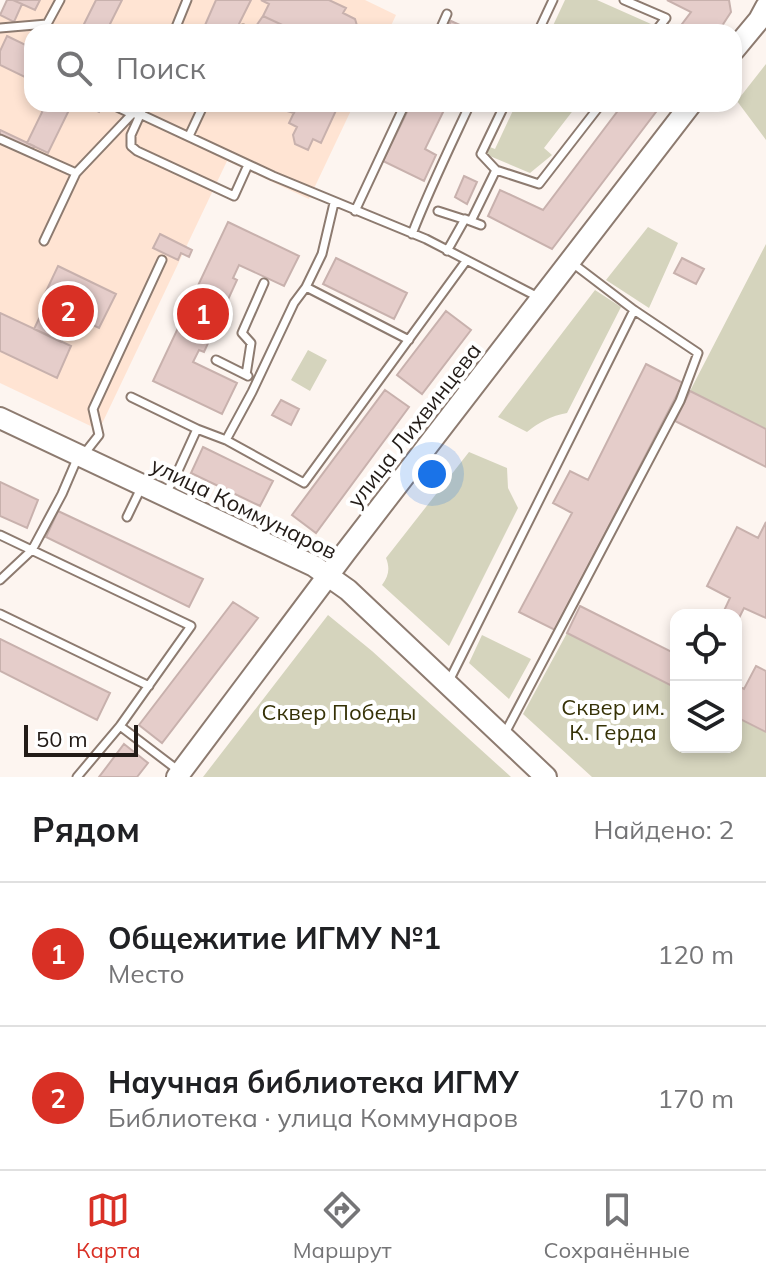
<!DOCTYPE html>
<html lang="ru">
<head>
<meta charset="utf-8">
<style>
  :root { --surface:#fff; --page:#f6f6f6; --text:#202124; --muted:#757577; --line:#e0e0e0; --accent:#d93025 }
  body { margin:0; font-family:Mulish,sans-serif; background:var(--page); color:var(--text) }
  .controls { position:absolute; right:24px; bottom:24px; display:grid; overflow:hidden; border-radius:16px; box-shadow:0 4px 12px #0003 }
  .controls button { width:72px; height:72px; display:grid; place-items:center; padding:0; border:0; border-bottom:2px solid var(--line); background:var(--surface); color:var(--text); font:40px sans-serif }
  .scale { position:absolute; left:24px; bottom:20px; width:114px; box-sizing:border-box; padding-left:8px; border:4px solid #221b17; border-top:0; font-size:22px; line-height:28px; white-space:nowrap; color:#221b17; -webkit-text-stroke:6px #fff; paint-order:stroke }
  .you { position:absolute; left:432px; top:474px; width:28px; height:28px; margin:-20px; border:6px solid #fff; border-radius:50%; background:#1a73e8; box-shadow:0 0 0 12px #1a73e833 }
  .badge { display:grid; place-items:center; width:52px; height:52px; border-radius:50%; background:var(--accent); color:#fff; font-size:26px; font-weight:700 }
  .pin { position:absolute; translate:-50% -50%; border:4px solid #fff; box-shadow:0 2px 8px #0006 }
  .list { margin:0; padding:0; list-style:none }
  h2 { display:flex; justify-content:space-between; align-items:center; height:104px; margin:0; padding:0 32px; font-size:34px }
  h2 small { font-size:26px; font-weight:400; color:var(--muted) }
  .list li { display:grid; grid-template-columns:52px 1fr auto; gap:24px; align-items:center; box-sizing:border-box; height:144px; padding:0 32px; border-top:2px solid var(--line) }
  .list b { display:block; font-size:30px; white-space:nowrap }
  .list p { margin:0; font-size:26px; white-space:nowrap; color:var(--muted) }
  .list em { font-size:26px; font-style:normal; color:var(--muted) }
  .icon { flex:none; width:44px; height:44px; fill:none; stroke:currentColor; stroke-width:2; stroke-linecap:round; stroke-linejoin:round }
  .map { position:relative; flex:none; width:766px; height:777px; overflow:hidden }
  .search { position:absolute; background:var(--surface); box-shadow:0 4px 12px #0003; left:24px; right:24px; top:24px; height:88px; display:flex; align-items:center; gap:20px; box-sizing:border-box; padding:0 28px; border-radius:24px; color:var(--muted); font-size:30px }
  .sheet { height:392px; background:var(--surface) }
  nav { display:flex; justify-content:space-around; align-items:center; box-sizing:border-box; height:112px; border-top:2px solid var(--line); background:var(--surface); font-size:22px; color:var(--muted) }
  nav a { display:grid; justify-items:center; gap:4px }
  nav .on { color:var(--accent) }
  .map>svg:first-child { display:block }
</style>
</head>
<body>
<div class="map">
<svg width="766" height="777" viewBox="0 0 766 777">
  <rect width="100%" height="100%" fill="#fdf5f0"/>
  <!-- built -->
  <path fill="#ffe4d3" d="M13,0H365L396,15L388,32H32V104H354L309,199L227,161L99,430L0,383V15L13,21Z"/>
  <!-- green -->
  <path fill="#d5d4bd" d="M565,0H597L651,24L645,32H550Z
    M766,64V140L737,101Z
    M516,104H578L544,148L552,155L530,173L485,154L487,146L495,149Z
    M648,227L678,243L649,308L606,280Z
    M766,244V429L690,391Z
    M595,290L621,307L567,413C551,416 539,422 527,432L498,417Z
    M308,350L327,360L310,391L291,380Z
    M469,452L507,468L508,488L518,508L449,646L382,585C389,576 390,568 386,558Z
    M328,615L372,651L511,777H203Z
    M567,633L676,687V747H736V717L766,732V777H592L523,714Z
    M482,635L531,659L509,699L469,663Z"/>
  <!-- building -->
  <path fill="#e5cdca" stroke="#c8b1ad" stroke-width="2" d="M7,0H13L22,4L14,22L0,15Z
    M13,0H40L35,10Z
    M96,0H122L106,32H80Z
    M216,0H251L235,32H202Z
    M261,0H329L346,8L343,13L355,19L359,32H288L289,28L263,16L269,4Z
    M667,0H729L731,12L718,32H676L691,12Z
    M263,16L289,28L288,32H252Z
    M451,21L475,32H445Z
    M7,36L32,48L31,80L0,65V51Z
    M46,104H72L48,153L27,143Z
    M82,104H102L99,112Z
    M263,104H298L294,113Z
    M298,104H339L321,143L313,139L308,150L295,144L293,135L297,127L289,123Z
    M411,104H447L425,149L436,155L424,181L383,161Z
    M623,104H662L552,249L488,216L500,190L543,210Z
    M0,130L34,146L32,151L0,136Z
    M464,176L477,182L467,204L455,197Z
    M228,222L299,256L284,286L239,265L233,278L237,280L204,352L199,350L193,362L237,383L222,414L153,381Z
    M160,234L192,250L189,257L181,253L178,260L153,248Z
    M336,258L407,293L394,319L323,284Z
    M682,258L704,269L696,284L674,273Z
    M58,266L116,294L99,328L74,316L61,342L34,329L47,302L42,300Z
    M446,311L471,330L422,394L397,375Z
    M0,313L71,346L57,378L0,351Z
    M646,364L683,383L555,630L519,612L572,513L553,503L570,471L588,480Z
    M385,390L409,407L316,533L292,515Z
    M690,391L766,429V467L675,421Z
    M281,400L299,409L291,425L272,415Z
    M203,447L273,481L260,506L191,473Z
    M0,482L38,500L27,528L0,516Z
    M58,511L203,579L189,607L46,537Z
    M766,522V618L744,608L736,624V615H722L730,598L707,586L737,527L758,538Z
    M233,602L258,618L162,743L139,725Z
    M580,606L676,654V688L567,633Z
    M0,639L110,693L97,720L0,671Z
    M756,666L766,671V732L736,717V685L744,689Z
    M124,744L148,763L137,777H99Z"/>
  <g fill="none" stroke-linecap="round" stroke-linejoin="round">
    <defs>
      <path id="lane" d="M624,0L666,18L655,32
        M0,28L47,24L60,0
        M174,32L187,0
        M242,32L243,29
        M439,32L447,14
        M538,32L553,0
        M145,104L131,135V146L137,151L234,196L248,165
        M505,104L481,154L496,170L539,184L601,104
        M113,105L132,114H140L273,176L426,239L540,298
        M189,136L204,104
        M0,139L76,173
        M355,211L405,104
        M438,211L466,220
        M481,225L465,219L471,221L496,170
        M412,234C429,190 450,147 470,104
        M44,241L76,173L132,114
        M447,251L465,219
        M306,287L409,340
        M216,360L248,376
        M246,375L251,343L242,333L264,283
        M131,397L197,429
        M226,440L304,483L466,261
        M84,454L99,435L93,409L162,260
        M166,493L177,473L197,429L226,440L252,392L294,303L306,287L322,254L334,203
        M127,517L142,486
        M0,535L191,626L120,726L77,777
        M0,580L32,550L62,494L77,459
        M0,614L149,686
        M448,683L634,310
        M120,726L179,771
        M504,735L680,401L698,353L634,310L571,262"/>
      <path id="secondary" d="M734,50L759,20L766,7
        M0,418L314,566L348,590L546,777
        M177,777L345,553L691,104"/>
    </defs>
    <!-- lane casing -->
    <use href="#lane" stroke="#8d7b70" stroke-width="11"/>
    <!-- secondary casing -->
    <use href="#secondary" stroke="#8d7b70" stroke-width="24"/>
    <!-- lane -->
    <use href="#lane" stroke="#fff" stroke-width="7"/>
    <!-- secondary -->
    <use href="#secondary" stroke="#fff" stroke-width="20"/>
  </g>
  <g text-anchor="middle" stroke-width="8" stroke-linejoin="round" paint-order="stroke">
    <!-- street labels -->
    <g font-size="22" fill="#221b17" stroke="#fff">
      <text transform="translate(414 425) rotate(-52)" y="8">улица Лихвинцева</text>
      <text transform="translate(244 508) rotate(26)" y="8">улица Коммунаров</text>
    </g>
    <!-- park labels -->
    <g font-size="22" fill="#363207" stroke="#fff">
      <text x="613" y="715">Сквер им.<tspan x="613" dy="25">К. Герда</tspan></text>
      <text x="339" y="720">Сквер Победы</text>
    </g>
  </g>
</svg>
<div class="controls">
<button><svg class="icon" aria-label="locate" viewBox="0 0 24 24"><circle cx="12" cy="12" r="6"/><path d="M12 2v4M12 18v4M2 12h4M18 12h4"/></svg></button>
<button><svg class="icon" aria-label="layers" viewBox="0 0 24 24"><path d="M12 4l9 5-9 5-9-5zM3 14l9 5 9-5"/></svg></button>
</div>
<div class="scale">50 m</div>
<div class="you"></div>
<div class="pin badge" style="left:203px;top:314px">1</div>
<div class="pin badge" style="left:68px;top:311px">2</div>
<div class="search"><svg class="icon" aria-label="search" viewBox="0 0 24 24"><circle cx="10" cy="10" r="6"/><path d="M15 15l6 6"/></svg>Поиск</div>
</div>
<section class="sheet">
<h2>Рядом<small>Найдено: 2</small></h2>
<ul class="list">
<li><span class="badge">1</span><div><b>Общежитие ИГМУ №1</b><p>Место</p></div><em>120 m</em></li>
<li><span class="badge">2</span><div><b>Научная библиотека ИГМУ</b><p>Библиотека · улица Коммунаров</p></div><em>170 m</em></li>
</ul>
</section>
<nav>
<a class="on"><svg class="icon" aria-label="map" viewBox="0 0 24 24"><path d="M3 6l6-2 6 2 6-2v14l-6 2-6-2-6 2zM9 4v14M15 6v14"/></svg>Карта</a>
<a><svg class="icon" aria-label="directions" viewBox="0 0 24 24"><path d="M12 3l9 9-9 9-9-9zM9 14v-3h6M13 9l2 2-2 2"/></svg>Маршрут</a>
<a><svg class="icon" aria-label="saved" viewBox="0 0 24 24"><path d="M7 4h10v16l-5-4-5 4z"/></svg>Сохранённые</a>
</nav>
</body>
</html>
